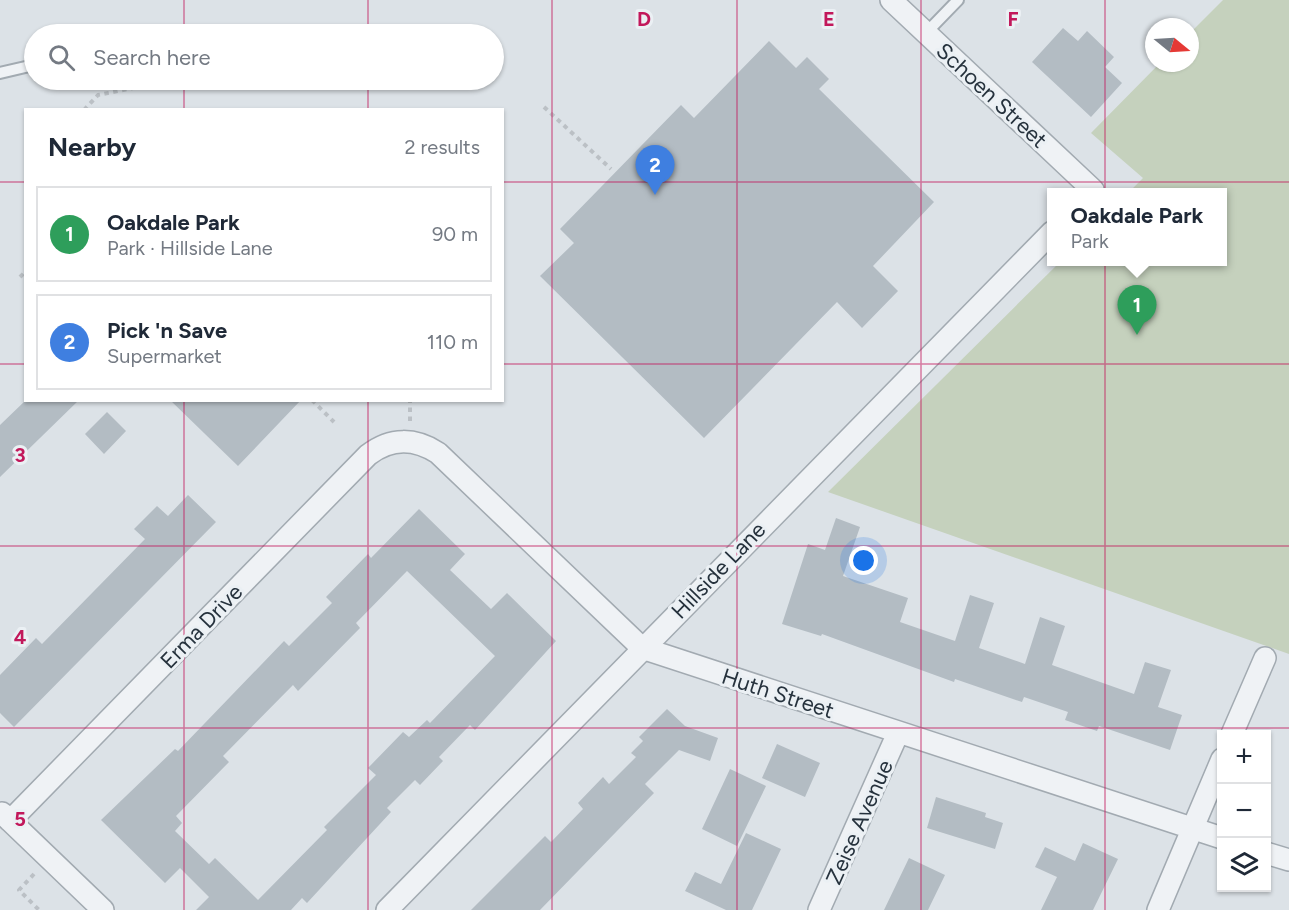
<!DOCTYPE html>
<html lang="en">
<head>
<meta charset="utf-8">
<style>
  :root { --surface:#fff; --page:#f6f6f7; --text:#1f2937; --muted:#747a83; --line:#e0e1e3; --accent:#d03d6a }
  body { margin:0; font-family:Figtree,sans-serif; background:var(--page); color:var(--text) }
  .controls { position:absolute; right:18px; bottom:18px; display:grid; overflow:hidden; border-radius:0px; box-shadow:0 2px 4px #0004 }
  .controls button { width:54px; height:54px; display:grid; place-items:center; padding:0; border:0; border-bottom:2px solid var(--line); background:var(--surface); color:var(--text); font:30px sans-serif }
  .compass { position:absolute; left:1145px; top:18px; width:54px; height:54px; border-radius:50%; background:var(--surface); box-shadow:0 2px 4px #0004; rotate:108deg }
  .you { position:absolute; left:864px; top:561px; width:21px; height:21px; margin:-15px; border:4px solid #fff; border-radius:50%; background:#1a73e8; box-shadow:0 0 0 9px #1a73e833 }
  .badge { display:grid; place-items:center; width:39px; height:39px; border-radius:50%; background:var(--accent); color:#fff; font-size:20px; font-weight:700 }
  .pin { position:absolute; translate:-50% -50px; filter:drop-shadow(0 2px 3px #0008) }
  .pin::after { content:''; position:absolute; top:32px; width:21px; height:18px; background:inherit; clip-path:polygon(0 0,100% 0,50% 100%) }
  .popup { position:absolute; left:1047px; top:188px; width:180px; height:78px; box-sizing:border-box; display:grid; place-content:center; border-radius:0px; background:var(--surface); filter:drop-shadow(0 2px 4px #0005); font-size:20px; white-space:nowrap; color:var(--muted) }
  .popup b { font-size:22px; color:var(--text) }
  .popup::after { content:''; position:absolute; left:50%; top:100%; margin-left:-12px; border:12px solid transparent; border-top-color:var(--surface) }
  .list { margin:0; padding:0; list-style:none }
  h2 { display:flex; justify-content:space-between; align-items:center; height:78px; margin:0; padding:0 24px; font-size:26px }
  h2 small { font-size:20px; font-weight:400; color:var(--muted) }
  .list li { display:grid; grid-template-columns:39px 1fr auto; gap:18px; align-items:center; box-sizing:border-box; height:96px; margin:0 12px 12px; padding:0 12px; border:2px solid var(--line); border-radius:0px }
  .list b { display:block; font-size:22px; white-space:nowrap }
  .list p { margin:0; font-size:20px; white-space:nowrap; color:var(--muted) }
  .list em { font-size:20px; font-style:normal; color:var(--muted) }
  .icon { flex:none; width:33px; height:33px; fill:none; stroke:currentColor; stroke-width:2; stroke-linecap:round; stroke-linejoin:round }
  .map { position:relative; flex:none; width:1289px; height:910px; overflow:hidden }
  .search { position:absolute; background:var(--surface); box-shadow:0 2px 4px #0004; left:24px; top:24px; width:480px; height:66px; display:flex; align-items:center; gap:15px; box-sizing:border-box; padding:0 21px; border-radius:33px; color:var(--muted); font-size:22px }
  .panel { position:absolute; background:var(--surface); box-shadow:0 2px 4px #0004; left:24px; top:108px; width:480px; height:294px; border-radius:0px }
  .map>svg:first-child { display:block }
</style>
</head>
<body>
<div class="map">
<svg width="1289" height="910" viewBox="0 0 1289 910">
  <rect width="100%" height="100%" fill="#dce2e7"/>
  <!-- green -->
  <path fill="#c5d1bd" d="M1223,0H1289V654L828,492L1060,262H1222V192H1129L1143,178L1091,133L1160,63H1190V33Z"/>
  <!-- building -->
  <path fill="#b3bcc3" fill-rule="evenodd" d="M1063,28L1078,41L1087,31L1114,57L1105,67L1122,83L1091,117L1032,62Z
    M769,41L796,68L807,57L829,79L819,89L934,202L873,266L898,291L862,328L837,302L704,438L540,276L574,243L560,229L681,105L694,118Z
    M26,400H79L0,477V425Z
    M170,400H301L238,466Z
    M107,412L126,431L104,454L85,434Z
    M188,495L216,522L14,727L0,713V675L36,638L42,644L145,539L134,529L157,506L168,516Z
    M419,509L465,554L450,570L491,609L507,593L556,641L475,730L470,725L439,757L443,761L420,785L415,780L387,808L391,812L307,903L302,898L291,910H196L209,897L180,868L165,883L101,820L175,749L178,751L284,641L289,646L332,603L326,597L368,554L371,558ZM407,571L495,656L430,723L427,720L409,737L403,732L368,768L376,775L324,827L327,830L258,900L215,858L209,864L175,831L182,823L176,816L229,762L223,756L293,685L298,691L360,628L356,623Z
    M836,518L860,527L843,576L908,598L900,622L955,641L970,595L994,603L979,648L1025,664L1040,617L1065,626L1052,665L1134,694L1145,662L1171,670L1158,707L1182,715L1170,750L1099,726L1097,731L1065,720L1068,712L1024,697L1022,702L955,679L954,682L822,634L821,636L782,624L808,544L825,550Z
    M667,709L685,726L718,738L710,761L679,750L645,784L654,793L540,910H471L545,836L551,842L583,809L578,803L603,777L609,784L636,757L631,753L643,741L639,737Z
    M777,744L820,763L805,797L762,778Z
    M730,769L766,786L737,846L702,829Z
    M936,797L986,813L985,817L1003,823L995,849L927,828Z
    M746,833L781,849L752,910H726L685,891L695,872L721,884Z
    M1083,843L1118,859L1093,910H1041L1057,877L1035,867L1045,847L1075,861Z
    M909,858L945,875L928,910H884Z"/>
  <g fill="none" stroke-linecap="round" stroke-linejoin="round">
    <defs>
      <path id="lane" d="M926,33L958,0
        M0,73L34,65"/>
      <path id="street" d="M891,0L1093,190L1091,192
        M1232,734L1265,658
        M2,813L103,910
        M10,821L368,455C391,437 415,438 438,453L642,648L1222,838
        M1266,853L1289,860
        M387,910L1052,232
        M819,910L898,733
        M1158,910L1222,759"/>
    </defs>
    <!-- lane casing -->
    <use href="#lane" stroke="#a2aab1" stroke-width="14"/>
    <!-- street casing -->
    <use href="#street" stroke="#a2aab1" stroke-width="24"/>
    <!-- path -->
    <path stroke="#bbc0c5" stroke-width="4" stroke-dasharray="4.5 4.5" stroke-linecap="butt" d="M544,107L611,169
      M84,110L98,95L169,81L180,82
      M20,277L26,271
      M312,400L334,422
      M410,421V400
      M34,874L19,890L39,910"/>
    <!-- lane -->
    <use href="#lane" stroke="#eff2f5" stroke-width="10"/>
    <!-- street -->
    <use href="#street" stroke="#eff2f5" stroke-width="21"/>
  </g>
  <!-- grid -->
  <path fill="none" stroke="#c2185b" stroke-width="1.5" stroke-opacity="0.55" d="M184,0V34M368,0V34M552,0V910M737,0V910M921,0V910M1105,0V910M184,80V110M368,80V110M0,182H26M502,182H1289M0,364H26M502,364H1289M184,400V910M368,400V910M0,546H1289M0,728H1289"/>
  <g text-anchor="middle" stroke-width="6" stroke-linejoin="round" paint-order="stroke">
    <!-- street labels -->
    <g font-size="22" fill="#26323d" stroke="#ebf0f4">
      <text transform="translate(992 95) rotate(43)" y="8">Schoen Street</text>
      <text transform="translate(718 570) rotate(-46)" y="8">Hillside Lane</text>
      <text transform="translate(201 626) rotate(-46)" y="8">Erma Drive</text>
      <text transform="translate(778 693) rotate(18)" y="8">Huth Street</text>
      <text transform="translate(859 822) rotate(-66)" y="8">Zeise Avenue</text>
    </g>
  </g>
  <g font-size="20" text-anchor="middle" font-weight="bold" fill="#c2185b" stroke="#ebf0f4" stroke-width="6" stroke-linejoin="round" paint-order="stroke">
    <text x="644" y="26">D</text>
    <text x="829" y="26">E</text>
    <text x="1013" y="26">F</text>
    <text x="20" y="462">3</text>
    <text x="20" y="644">4</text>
    <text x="20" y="826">5</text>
  </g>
</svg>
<div class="controls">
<button>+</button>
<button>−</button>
<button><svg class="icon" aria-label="layers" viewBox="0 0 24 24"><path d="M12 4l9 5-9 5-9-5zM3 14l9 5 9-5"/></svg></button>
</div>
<svg class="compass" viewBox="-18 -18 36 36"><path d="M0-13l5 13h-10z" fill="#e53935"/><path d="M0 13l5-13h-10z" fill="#747a83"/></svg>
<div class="you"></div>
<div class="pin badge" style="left:1137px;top:335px;background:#2e9e5b">1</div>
<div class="popup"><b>Oakdale Park</b>Park</div>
<div class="pin badge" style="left:655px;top:195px;background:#3f7fe0">2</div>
<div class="search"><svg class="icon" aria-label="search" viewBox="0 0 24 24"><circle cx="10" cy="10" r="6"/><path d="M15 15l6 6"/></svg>Search here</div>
<section class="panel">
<h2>Nearby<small>2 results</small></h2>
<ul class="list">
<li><span class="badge" style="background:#2e9e5b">1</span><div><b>Oakdale Park</b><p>Park · Hillside Lane</p></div><em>90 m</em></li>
<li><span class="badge" style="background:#3f7fe0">2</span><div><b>Pick 'n Save</b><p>Supermarket</p></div><em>110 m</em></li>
</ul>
</section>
</div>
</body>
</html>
